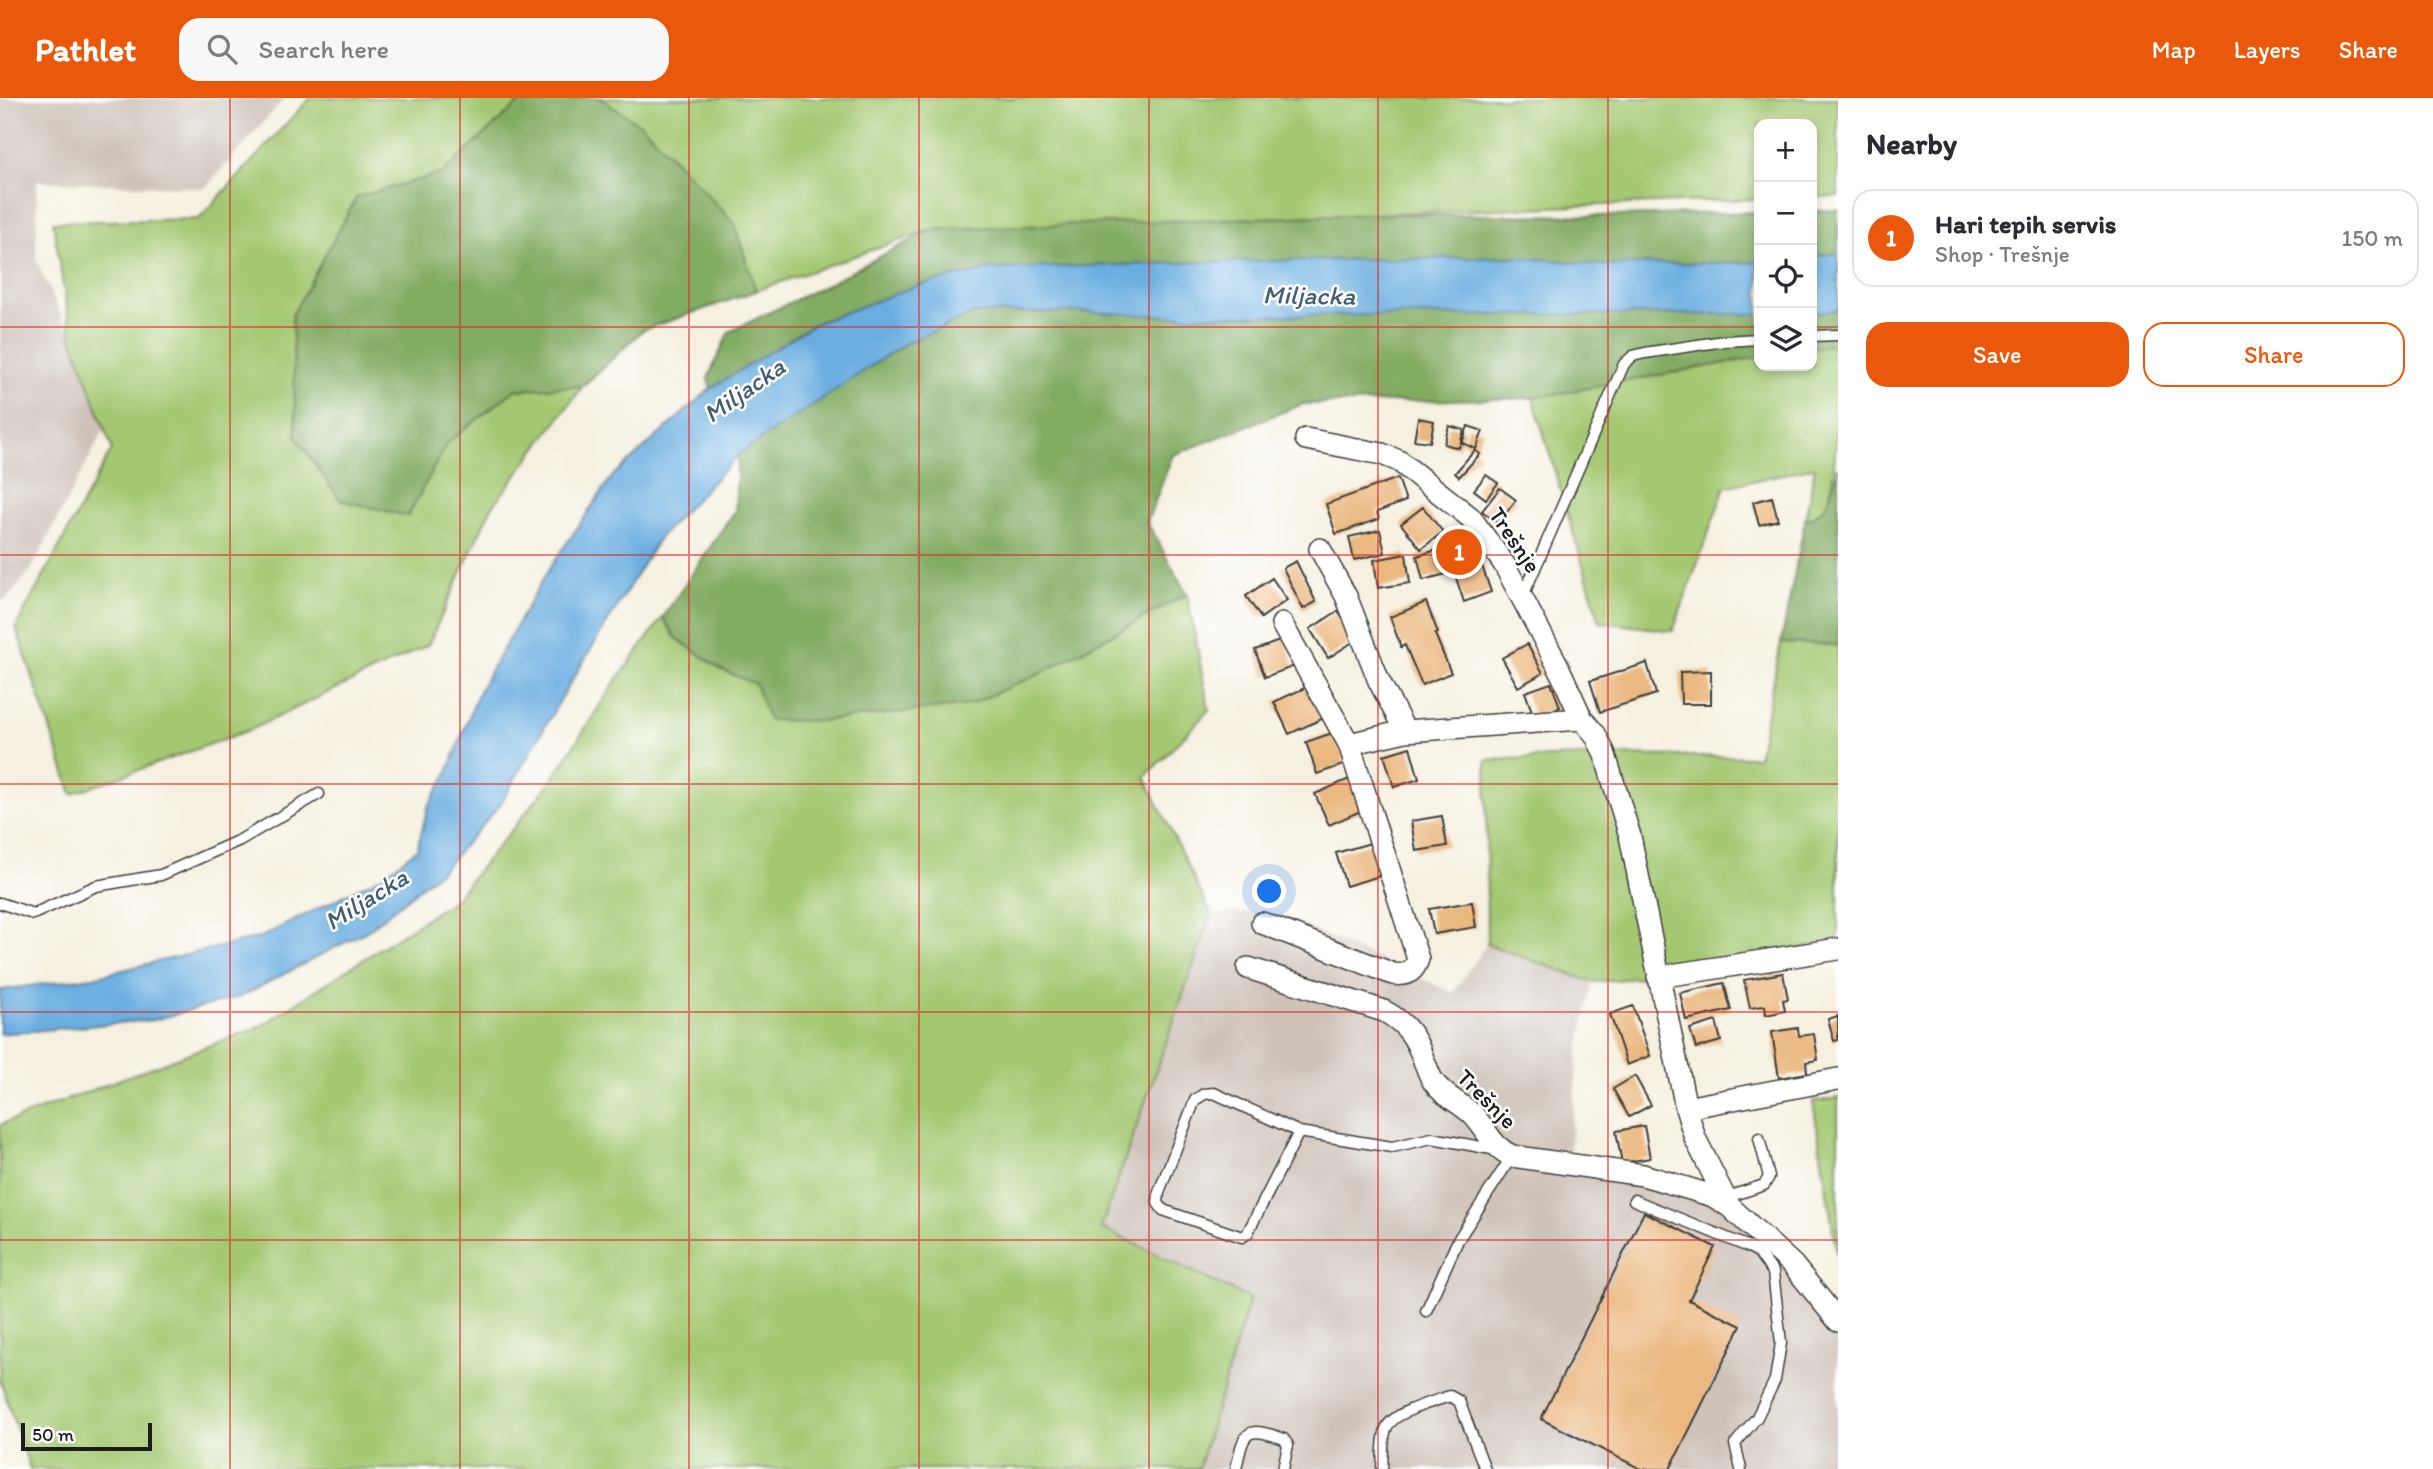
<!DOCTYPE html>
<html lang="en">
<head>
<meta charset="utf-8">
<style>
  :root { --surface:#fff; --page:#f7f7f7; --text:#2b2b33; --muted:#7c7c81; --line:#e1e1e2; --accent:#ea580c }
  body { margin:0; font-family:Itim,sans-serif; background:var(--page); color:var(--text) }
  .controls { position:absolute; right:21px; top:21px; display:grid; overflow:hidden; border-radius:14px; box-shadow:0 4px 10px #0003 }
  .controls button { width:63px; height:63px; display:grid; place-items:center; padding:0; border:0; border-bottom:2px solid var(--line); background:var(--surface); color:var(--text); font:35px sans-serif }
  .scale { position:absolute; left:21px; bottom:18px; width:131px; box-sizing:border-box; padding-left:7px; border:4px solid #1c1c1c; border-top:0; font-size:19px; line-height:24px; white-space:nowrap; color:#1c1c1c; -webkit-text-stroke:5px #fff; paint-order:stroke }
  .you { position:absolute; left:1270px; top:794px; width:24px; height:24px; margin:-18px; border:5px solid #fff; border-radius:50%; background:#1a73e8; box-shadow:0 0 0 10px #1a73e833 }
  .badge { display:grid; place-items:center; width:46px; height:46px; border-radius:50%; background:var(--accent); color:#fff; font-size:23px; font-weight:700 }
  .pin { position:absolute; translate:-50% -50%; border:4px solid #fff; box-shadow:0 2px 7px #0006 }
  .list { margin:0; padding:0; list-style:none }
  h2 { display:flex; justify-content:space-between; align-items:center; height:91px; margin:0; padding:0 28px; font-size:30px }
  h2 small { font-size:23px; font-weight:400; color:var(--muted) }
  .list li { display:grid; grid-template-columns:46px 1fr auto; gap:21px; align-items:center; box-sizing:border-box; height:98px; margin:0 14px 14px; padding:0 14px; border:2px solid var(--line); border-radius:21px }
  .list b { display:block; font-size:26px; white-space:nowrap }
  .list p { margin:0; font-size:23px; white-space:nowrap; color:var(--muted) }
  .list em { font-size:23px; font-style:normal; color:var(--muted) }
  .actions { display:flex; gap:14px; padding:21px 28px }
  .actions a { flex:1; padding:16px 0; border:2px solid var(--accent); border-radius:21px; text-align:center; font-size:24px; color:var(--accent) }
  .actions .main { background:var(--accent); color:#fff }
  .icon { flex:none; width:38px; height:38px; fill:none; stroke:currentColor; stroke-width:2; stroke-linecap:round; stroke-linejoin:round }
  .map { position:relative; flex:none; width:1838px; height:1371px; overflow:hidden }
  header { display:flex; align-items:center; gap:42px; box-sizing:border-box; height:98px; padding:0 35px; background:var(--accent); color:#fff }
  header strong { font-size:33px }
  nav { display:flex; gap:38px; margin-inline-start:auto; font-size:24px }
  .search { width:490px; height:63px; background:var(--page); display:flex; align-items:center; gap:18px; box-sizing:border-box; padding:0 24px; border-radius:21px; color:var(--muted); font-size:26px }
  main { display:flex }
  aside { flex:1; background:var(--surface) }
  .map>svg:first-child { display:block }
</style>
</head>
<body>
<header>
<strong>Pathlet</strong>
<div class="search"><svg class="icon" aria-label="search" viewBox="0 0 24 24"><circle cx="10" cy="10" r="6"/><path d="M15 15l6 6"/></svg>Search here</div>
<nav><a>Map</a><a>Layers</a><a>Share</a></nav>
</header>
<main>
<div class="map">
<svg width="1838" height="1371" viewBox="0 0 1838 1371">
  <rect width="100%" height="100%" fill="#fff"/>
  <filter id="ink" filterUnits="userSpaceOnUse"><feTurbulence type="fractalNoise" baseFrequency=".0143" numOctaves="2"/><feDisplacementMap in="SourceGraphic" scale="14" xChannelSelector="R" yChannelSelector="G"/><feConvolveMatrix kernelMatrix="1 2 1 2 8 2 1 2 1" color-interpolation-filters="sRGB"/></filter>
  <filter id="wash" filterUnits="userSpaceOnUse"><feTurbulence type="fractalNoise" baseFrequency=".00686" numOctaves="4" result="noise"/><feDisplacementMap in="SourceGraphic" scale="28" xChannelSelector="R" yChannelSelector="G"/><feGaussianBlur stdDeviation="1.57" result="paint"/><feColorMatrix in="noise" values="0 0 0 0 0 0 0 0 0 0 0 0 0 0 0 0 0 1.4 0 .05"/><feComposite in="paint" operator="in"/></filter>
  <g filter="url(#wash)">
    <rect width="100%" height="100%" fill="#f5f0e0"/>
    <!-- industrial -->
    <path fill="#cec2b9" d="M0,0H285L205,90L37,83L36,162L109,322L32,470L6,502H0Z
      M1272,813L1453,895L1487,846L1592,884L1578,958L1569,1060L1726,1097L1838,1216V1371H1198L1250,1201L1101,1130L1211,816Z"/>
    <!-- green -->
    <path fill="#a4c872" stroke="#607247" stroke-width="2" d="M310,0H1838V98L1812,99V26H1759V101L1087,127L932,131L643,232L583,288L490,412L428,547L252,631L72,696L16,529L112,351L71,237L53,124L199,121Z
      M1838,246C1838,284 1838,376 1827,407C1823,415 1813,419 1805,422L1815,369L1725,389L1673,533L1600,524L1533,300L1759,259V268H1812V250Z
      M1187,496L1209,612L1145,679L1211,816L1101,1130L1250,1201L1198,1371H30L0,1282V1031L2,1026L261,928L454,802L550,685L613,587L663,519L675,539L720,571L755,586L969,607L1037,577Z
      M1781,545L1838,547V843L1650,879L1592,884L1487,846L1486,662L1603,657L1758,659Z
      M1838,1000V1164L1813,1004Z"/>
    <!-- forest -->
    <path fill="#83ac64" stroke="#506440" stroke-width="2" d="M524,0H599L643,28L734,125L756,193L643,232L583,288L515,292L447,345L408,418L340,402L296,339L292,217L357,99L443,75Z
      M1838,112V246L1812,250V113Z
      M1759,114V259L1533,300L1303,306L1173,357L1147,424L1187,496L1037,577L969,607L822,623L769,622L755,586L720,571L675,539L663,519L735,412L738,357L720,327L708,280L729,234L824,188L932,131L1376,116L1616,118Z
      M1838,368V547L1781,545L1805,422C1832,412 1831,393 1838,368Z"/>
    <!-- water -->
    <path fill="#6baee0" stroke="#44657e" stroke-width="2" d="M1838,155V212L1812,215V158Z
      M1519,159L1605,167L1759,164V216L1169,218L1085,214L977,215L906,245L738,357L659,440L566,592L500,707L446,768L367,833L242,898L154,922L0,936V892L93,879L261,839L381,779L417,751L428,709L448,674L479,593L547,474L612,379L710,291L814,226L919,187L991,171L1246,163Z"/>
    <g id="blocks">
      <!-- building -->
      <path fill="#ebb880" d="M1418,320L1434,323L1430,344L1414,342Z
        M1449,328L1464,332L1459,350L1444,346Z
        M1468,328L1483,333L1476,351L1462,345Z
        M1475,352L1480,356L1459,379L1455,375Z
        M1486,377L1498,385L1486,401L1474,392Z
        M1398,380L1406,403L1377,414L1379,421L1336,436L1326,406Z
        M1500,390L1516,402L1498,425L1482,413Z
        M1772,399L1778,422L1759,427L1753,404Z
        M1423,409L1443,434L1421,451L1401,426Z
        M1380,432L1385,455L1354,462L1349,439Z
        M1463,435L1477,462L1455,473L1442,446Z
        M1443,450L1450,475L1423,482L1417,458Z
        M1406,456L1410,485L1378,490L1374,462Z
        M1296,463L1316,504L1303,511L1283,470Z
        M1481,465L1491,494L1464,504L1454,474Z
        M1272,480L1287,502L1261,520L1246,498Z
        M1426,504L1438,535L1435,536L1451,575L1422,587L1405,547L1401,549L1390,519Z
        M1338,513L1356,542L1328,560L1310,531Z
        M1285,541L1295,568L1265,579L1255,552Z
        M1527,546L1543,575L1518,589L1502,560Z
        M1647,565L1656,596L1600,614L1590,583Z
        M1711,573V606H1681L1680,574Z
        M1551,585L1560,609L1534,619L1525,594Z
        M1311,587L1326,619L1289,636L1274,604Z
        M1335,634L1346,666L1317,676L1306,644Z
        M1410,649L1419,681L1394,689L1384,657Z
        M1349,681L1363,712L1329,727L1315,696Z
        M1442,718L1447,748L1416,753L1411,723Z
        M1374,744L1383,777L1346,788L1336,755Z
        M1472,804L1476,829L1434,836L1429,811Z
        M1783,875L1788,901L1783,902L1785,913L1766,917L1765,908L1750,910L1744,882Z
        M1724,885L1731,912L1686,922L1680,895Z
        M1633,908L1650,958L1627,967L1610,916Z
        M1838,918V942L1834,943L1828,921Z
        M1716,923L1721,943L1696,950L1690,931Z
        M1798,930L1799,938L1814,936L1818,962L1806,964L1807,975L1779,980L1772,934Z
        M1635,978L1651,1007L1629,1019L1613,991Z
        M1644,1028L1650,1060L1622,1065L1616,1033Z
        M1644,1114L1715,1149L1689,1202L1741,1228L1670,1371H1641L1541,1321Z"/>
    </g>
  </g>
  <g filter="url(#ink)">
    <use href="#blocks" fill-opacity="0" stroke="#3d3c39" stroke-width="2"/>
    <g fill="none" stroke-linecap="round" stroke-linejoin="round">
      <defs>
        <path id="lane" d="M1812,238L1838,237
          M1523,498L1624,266L1633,258L1645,255L1724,243L1759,241
          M0,805L33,816L96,788L161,777L240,742L319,696
          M1299,1034L1247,1136L1242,1139L1163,1112L1158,1105L1159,1094L1195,1002L1204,996L1214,995L1299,1034L1392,1049L1432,1040L1497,1052
          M1725,1100L1764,1087L1769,1079L1759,1040
          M1634,1102L1751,1150L1758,1154L1773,1174L1781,1245L1775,1282L1757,1319L1735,1346L1741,1371
          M1426,1213L1458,1142L1512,1058
          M1236,1371C1244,1333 1245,1327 1284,1341L1288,1347L1283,1371
          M1382,1371C1383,1359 1382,1343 1386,1331C1392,1314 1433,1304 1450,1298L1459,1303L1485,1371"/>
        <path id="street" d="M1306,341L1382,356L1399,363L1471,420L1504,466L1557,566L1582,621L1595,636L1604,654L1630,738L1686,1010L1695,1040L1729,1108
          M1320,451L1346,498L1379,583L1405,633
          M1282,526L1349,646
          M1262,825L1393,876C1406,878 1414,874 1418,861L1349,646L1405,633L1582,621
          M1248,870L1384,913C1406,925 1416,939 1424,963C1427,969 1429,977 1433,983C1442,997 1459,1004 1471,1015C1487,1030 1490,1048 1512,1058L1643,1077L1713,1098L1729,1108L1793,1167L1838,1223
          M1658,879L1838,851
          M1686,1010L1838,981"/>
      </defs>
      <!-- lane casing -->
      <use href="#lane" stroke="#3d3c39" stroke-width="13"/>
      <!-- street casing -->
      <use href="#street" stroke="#3d3c39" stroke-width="24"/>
      <!-- lane -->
      <use href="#lane" stroke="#fff" stroke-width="10"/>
      <!-- street -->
      <use href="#street" stroke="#fff" stroke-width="21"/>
    </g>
  </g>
  <!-- grid -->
  <path fill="none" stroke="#d62828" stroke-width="2" stroke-opacity="0.55" d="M230,0V1371M460,0V1371M689,0V1371M919,0V1371M1149,0V1371M1378,0V1371M1608,0V1371M0,229H1759M1812,229H1838M0,457H1838M0,686H1838M0,914H1838M0,1142H1838"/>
  <g text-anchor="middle" stroke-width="5" stroke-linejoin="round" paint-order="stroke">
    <!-- street labels -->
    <g font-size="24" fill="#1c1c1c" stroke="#fff">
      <text transform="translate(1515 442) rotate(56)" y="8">Trešnje</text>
      <text transform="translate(1487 1001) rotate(45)" y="8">Trešnje</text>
    </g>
    <!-- water labels -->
    <g font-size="26" font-style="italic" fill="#405e74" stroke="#fff">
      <text transform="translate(1309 197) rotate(1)" y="9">Miljacka</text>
      <text transform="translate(744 292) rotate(-35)" y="9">Miljacka</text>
      <text transform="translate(366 801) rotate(-32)" y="9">Miljacka</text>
    </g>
  </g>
</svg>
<div class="controls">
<button>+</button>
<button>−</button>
<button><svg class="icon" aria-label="locate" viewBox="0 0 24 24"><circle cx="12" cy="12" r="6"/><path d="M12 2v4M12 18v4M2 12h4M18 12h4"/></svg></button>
<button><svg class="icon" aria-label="layers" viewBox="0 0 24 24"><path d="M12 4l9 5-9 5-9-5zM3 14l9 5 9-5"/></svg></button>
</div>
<div class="scale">50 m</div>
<div class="you"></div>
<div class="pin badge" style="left:1459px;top:454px">1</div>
</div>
<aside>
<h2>Nearby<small></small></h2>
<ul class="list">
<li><span class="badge">1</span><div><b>Hari tepih servis</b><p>Shop · Trešnje</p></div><em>150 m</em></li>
</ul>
<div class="actions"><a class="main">Save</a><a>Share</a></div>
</aside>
</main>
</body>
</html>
